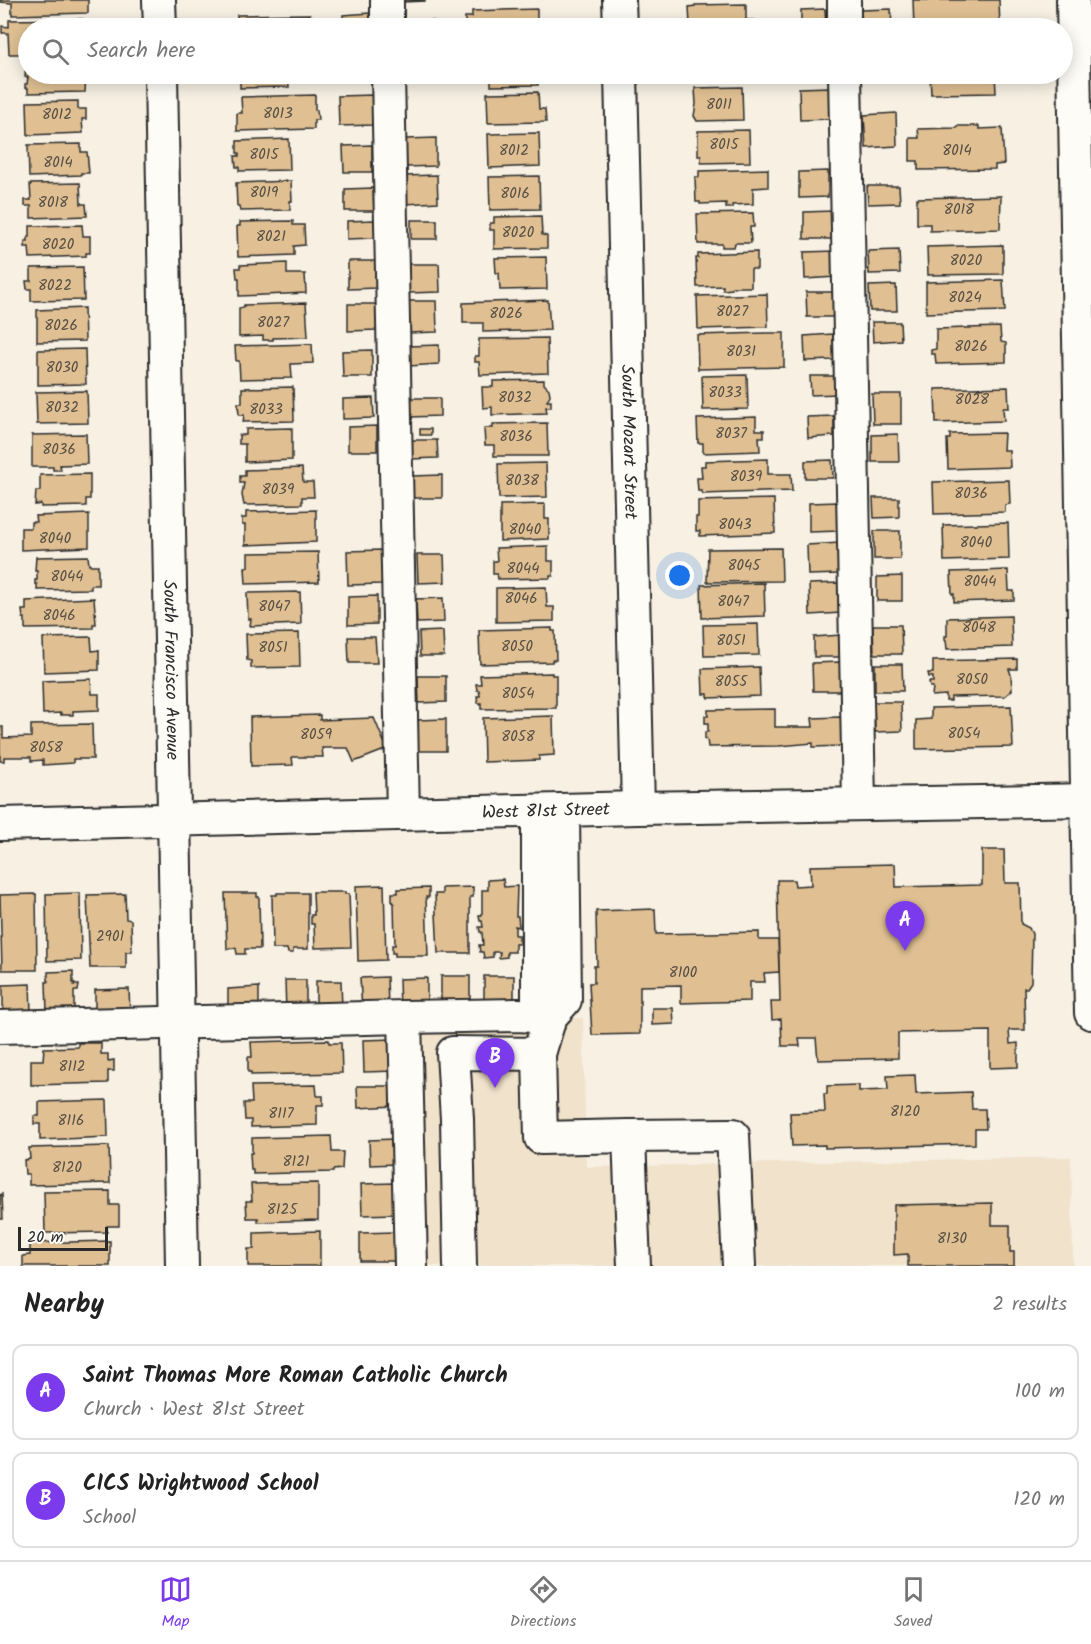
<!DOCTYPE html>
<html lang="en">
<head>
<meta charset="utf-8">
<style>
  :root { --surface:#fff; --page:#f2f2f2; --text:#222; --muted:#767676; --line:#e0e0e0; --accent:#7c3aed }
  body { margin:0; font-family:Kalam,sans-serif; background:var(--page); color:var(--text) }
  .scale { position:absolute; left:18px; bottom:15px; width:90px; box-sizing:border-box; padding-left:6px; border:3px solid #2b2b2b; border-top:0; font-size:16px; line-height:21px; white-space:nowrap; color:#2b2b2b; -webkit-text-stroke:4px #fdfcf7; paint-order:stroke }
  .you { position:absolute; left:680px; top:576px; width:21px; height:21px; margin:-15px; border:4px solid #fff; border-radius:50%; background:#1a73e8; box-shadow:0 0 0 9px #1a73e833 }
  .badge { display:grid; place-items:center; width:39px; height:39px; border-radius:50%; background:var(--accent); color:#fff; font-size:20px; font-weight:700 }
  .pin { position:absolute; translate:-50% -50px; filter:drop-shadow(0 2px 3px #0008) }
  .pin::after { content:''; position:absolute; top:32px; width:21px; height:18px; background:inherit; clip-path:polygon(0 0,100% 0,50% 100%) }
  .list { margin:0; padding:0; list-style:none }
  h2 { display:flex; justify-content:space-between; align-items:center; height:78px; margin:0; padding:0 24px; font-size:26px }
  h2 small { font-size:20px; font-weight:400; color:var(--muted) }
  .list li { display:grid; grid-template-columns:39px 1fr auto; gap:18px; align-items:center; box-sizing:border-box; height:96px; margin:0 12px 12px; padding:0 12px; border:2px solid var(--line); border-radius:12px }
  .list b { display:block; font-size:22px; white-space:nowrap }
  .list p { margin:0; font-size:20px; white-space:nowrap; color:var(--muted) }
  .list em { font-size:20px; font-style:normal; color:var(--muted) }
  .icon { flex:none; width:33px; height:33px; fill:none; stroke:currentColor; stroke-width:2; stroke-linecap:round; stroke-linejoin:round }
  .map { position:relative; flex:none; width:1091px; height:1266px; overflow:hidden }
  .search { position:absolute; background:var(--surface); box-shadow:0 3px 15px #0003; left:18px; right:18px; top:18px; height:66px; display:flex; align-items:center; gap:15px; box-sizing:border-box; padding:0 21px; border-radius:33px; color:var(--muted); font-size:22px }
  .sheet { height:294px; background:var(--surface) }
  nav { display:flex; justify-content:space-around; align-items:center; box-sizing:border-box; height:84px; border-top:2px solid var(--line); background:var(--surface); font-size:16px; color:var(--muted) }
  nav a { display:grid; justify-items:center; gap:3px }
  nav .on { color:var(--accent) }
  .map>svg:first-child { display:block }
</style>
</head>
<body>
<div class="map">
<svg width="1091" height="1266" viewBox="0 0 1091 1266">
  <rect width="100%" height="100%" fill="#f7f0e3"/>
  <filter id="ink" filterUnits="userSpaceOnUse"><feTurbulence type="fractalNoise" baseFrequency=".0167" numOctaves="2"/><feDisplacementMap in="SourceGraphic" scale="12" xChannelSelector="R" yChannelSelector="G"/><feConvolveMatrix kernelMatrix="1 2 1 2 8 2 1 2 1" color-interpolation-filters="sRGB"/></filter>
  <g filter="url(#ink)">
    <!-- built -->
    <path fill="#f0e2cb" d="M405,1017L583,1018L586,1167L1071,1157L1073,1266H411Z"/>
    <!-- building -->
    <path fill="#e0c093" stroke="#2b2b2b" stroke-width="1.5" d="M0,0H88V13L12,15V3L0,2Z
      M402,0H425V1L402,2Z
      M913,0H999L1000,28H914Z
      M746,4V20H754V28H696V25H690L689,7L695,6V5Z
      M537,9V28H465V17H472V11Z
      M825,9L826,28H801V10Z
      M891,9L892,28H862L861,10Z
      M370,13V28H343V15Z
      M310,14V28H237V15Z
      M83,19L84,28H28V54H9L8,33H2V26L9,27V20Z
      M405,21H434V28H405Z
      M26,61H28V74H81V76H86L85,92L28,93V88H25V84H27L28,77H25Z
      M240,74H288L289,87L240,88Z
      M342,74H370V81H342Z
      M491,74H544V81H538V85L491,86Z
      M692,74H744V79L695,80V77H692Z
      M930,74H995L996,93L931,94Z
      M742,87L743,120L697,121L694,116L696,104L695,88Z
      M829,87L830,119L800,120L799,88Z
      M538,92L539,109H545L546,122L488,123L487,93Z
      M315,95V110H317L318,120H314V129L237,131V113H242L241,97Z
      M373,95L374,125L339,126L338,96Z
      M78,101V109H86V119H82L83,133L28,135L27,102Z
      M896,113L897,146L866,148L864,115Z
      M957,126H979V129L1002,128L1004,164L995,165V169L918,170V161H910V138H919L918,129L957,128Z
      M749,130L750,162L701,163V156H698V131Z
      M539,133L540,166L489,168L488,134Z
      M436,138V166L406,167V139Z
      M289,139L290,170L239,171V167H236L235,156H239V153H237V141Z
      M81,144V152H87L89,173H81V175L29,177L28,145Z
      M372,145V172H344L343,146Z
      M768,169V187L753,188V204L732,205V208H726V203L700,204V202H696L695,177H699V171Z
      M828,171V197L799,198V172Z
      M437,175L438,202L405,204L404,176Z
      M539,176L540,209L490,210L489,177Z
      M291,181L292,201H290V210L240,211L239,206H237L236,183Z
      M80,183L81,204H86L87,216L31,218V206H25V200H31L30,184Z
      M867,186H899L900,203L868,204Z
      M373,188L374,211H345V189Z
      M1001,196L1000,229L930,231V224H917V198Z
      M833,211V239H804V212Z
      M753,213L754,227H750L751,243H735L734,247H722V244H698L697,214Z
      M541,216L542,235L547,236V248L494,249V230H490V223H494V217Z
      M374,220L375,238L347,239V221Z
      M411,220H437V239H411Z
      M293,221V225H304L305,245L294,246V255L238,257L237,226H240V222Z
      M82,225L83,236H90V253H86V256L30,258L29,247H25V241H28V237H30V226Z
      M1003,245V274L928,275L927,247Z
      M899,250L900,273L869,274L868,251Z
      M835,251L836,277L805,279L804,252Z
      M757,252V269H751V287H732V289L723,290V286L697,287L696,258H698V254Z
      M546,257L547,289L500,290L499,273H496L495,258Z
      M348,261H377V288L348,289Z
      M287,263V274H305L306,293L239,296V278H237L236,268H240V265Z
      M407,264H439L440,292L408,293Z
      M83,267L84,300L31,301V289H27L26,281H31V268Z
      M1003,280L1005,311L926,313V282Z
      M896,285L897,311H870L869,286Z
      M806,292H833L834,317H807Z
      M767,294L768,327L698,329L697,296Z
      M548,300L550,330L483,332V323H463V303Z
      M409,301H436L437,332L409,333Z
      M306,303L308,337L273,338V340H263V336L239,337V308L244,307V305Z
      M348,304H377V330L348,331Z
      M84,308L85,341L37,342V310Z
      M872,322H900L901,340L873,342Z
      M1000,327L1001,342L1006,343V362L936,364L935,354H931V350L936,349V329Z
      M766,333H784V367L698,369L697,335Z
      M833,334L834,360L805,361L804,336Z
      M547,338L548,373L480,375L479,362H475V356H479V339Z
      M312,344L313,363L291,364L292,378L240,379L239,361H236L235,346Z
      M439,345V364L409,366V346Z
      M85,349L86,384L38,385V350Z
      M372,350V377H343L342,351Z
      M747,375L748,409L703,410L702,376Z
      M810,376H838V394L811,395Z
      M544,380V384L549,389L550,395L547,401H551V407H546L547,413L492,415V407L483,408L482,387H493V381Z
      M293,387L294,421L243,422L244,415H239L238,403H242V388Z
      M1008,387L1009,408H1003L1004,421L936,423L935,389Z
      M87,391L88,423L37,424L36,392Z
      M872,394H901V424H873Z
      M373,398L374,418L343,419V399Z
      M409,398H440V416L409,417Z
      M834,416V436L808,438L807,417Z
      M756,417V430H764V437H759L760,451L703,453V443H698L697,419Z
      M547,423L548,456H494V445H485L484,428H493V424Z
      M377,426V451H348V427Z
      M292,428V460L245,462V444H239V435H246V429Z
      M420,429H431V435H420Z
      M1004,433L1003,450H1009L1010,467L948,469L947,439H950V434Z
      M86,434L87,464L60,465L61,470H53V467H32V435Z
      M898,434L899,462H872V435Z
      M410,440H437L438,458L410,459Z
      M768,459V474H791L792,491L702,494V491H698L697,478H702L701,466H705V461Z
      M832,460L833,478H805V461Z
      M546,463L547,497L499,498L498,464Z
      M302,468L303,482H313L314,497H302V504L244,505L242,495L244,483H240V476H245V470Z
      M90,474V499H86V506L41,507V504L35,505L36,491H40V475Z
      M442,475V498H412V476Z
      M1009,480L1010,504L1005,505V512L934,514L933,482Z
      M873,498H899V517L874,518Z
      M774,499L775,533L700,536V531H696V517H698V501Z
      M839,502L840,531L809,532V503Z
      M545,504V519H549V539L500,541V505Z
      M316,510V542L245,545V525H242V518H246V512Z
      M89,514V547L21,550V528H31V522H36L35,516Z
      M1008,523L1009,559L944,561L943,525Z
      M874,531H900V559H874Z
      M840,543V574L808,575L807,545Z
      M548,546V561H553V576H550V578L498,579L497,574H493V561H497L496,548Z
      M781,548L782,581L707,582L708,549Z
      M381,550L382,584L348,585L347,551Z
      M318,552L319,582L246,584L245,567H248V553Z
      M417,555H444L445,582L418,583Z
      M88,556L89,565H98V585H91V589L37,590V584H35V580H37V571H35L36,557Z
      M1008,570L1009,591H1014V600L954,602V594H952L951,572Z
      M902,576V601H877V577Z
      M764,583L765,616L702,618L701,585Z
      M840,583L841,613L810,615L809,584Z
      M546,587L547,607H554V621L496,622V588Z
      M300,592L301,624L250,626L251,619H248L247,593Z
      M377,596V624L348,625V597Z
      M94,598L96,624H93V628L25,629V618H23L22,610H26V601Z
      M443,598L444,622L417,623L416,599Z
      M1011,616L1012,647L947,649L946,640H945V636H947V618Z
      M758,624L759,655L704,656L703,625Z
      M873,625H901L902,654H874Z
      M552,628V631H555L556,660H552V662L480,664L479,630Z
      M443,631L444,656H420L419,632Z
      M299,633L300,667L251,668V661L247,660L246,634Z
      M841,635L842,657H814V637Z
      M91,637L92,651L99,650V670L44,672L43,638Z
      M348,637H375L377,663H349Z
      M1017,659V669H1009L1011,675L1012,690L1005,696L951,697V701H946V695L932,696L933,687H930L929,682H933V677H929L928,673H933V661Z
      M841,662L842,691H813L812,663Z
      M875,664H902L903,691H875Z
      M759,667L760,696L708,698V694H703L702,669Z
      M552,673V675H556V708L481,709V703H478L477,696H480L479,690H477L476,684H481L480,675Z
      M418,676H446V702L419,703Z
      M91,679L92,694H99V710L73,711V715H61V713L43,714L42,681Z
      M874,702H901L902,731L875,732Z
      M1011,706L1013,747L916,749V720L931,719V708Z
      M775,709V727H813L812,718L841,717L842,746L813,747V743L779,746L708,747L707,739H705V732H708V723H705V716H708V710Z
      M320,715V720L374,718L387,749L354,762L348,748H322L323,757H292L293,765L251,766L250,717Z
      M553,716L554,755L539,756V760L484,762L483,718Z
      M446,719V751H417V720Z
      M92,724L93,759H73V763L43,765V760L31,761V757H4V761H0V727H3V738L31,737V725Z
      M982,850H1004L1005,883H1020L1021,924L1029,928L1032,934L1031,982L1027,988H1024L1025,1030H1009L1010,1044L1018,1043V1067L990,1068V1031L898,1033V1058L818,1060L816,1038H799L800,1046H782L781,1019L772,1020L771,1002H780L777,880H794L795,886L811,885L810,866L895,864L896,887L982,885Z
      M503,879L504,887L517,886L516,916H518L519,927L515,926V935H519V944H515V952H507V957L499,958L500,952H493V957L484,958L483,952H480L479,945H483L482,932H480L479,927H483L482,921H480L479,915H482V890H488V880Z
      M384,885L386,960L358,961L356,886Z
      M473,887V897H470V953H438L435,894H442V888Z
      M429,888V897H426L428,956H395V953H392V945H395L394,903L392,902V893H398V889Z
      M313,892H345V894H349L351,947L315,948L314,924H311V915H314Z
      M80,893L81,960L47,961L46,894Z
      M225,893H257V897H259L260,949H245V954H237L236,948L227,949Z
      M277,893H308V949H293V953H288L287,949H273L272,895H277Z
      M36,894L37,970H2L0,895Z
      M125,894L126,919L131,920L132,952H126V968H90L87,895Z
      M655,909L656,934L759,932V940H778L779,972L764,973L765,982H750V1001L681,1003V985L640,986V1034L592,1035L589,983H594V966H597L596,911Z
      M73,971V983H75L74,985H79L78,991H74V1012L47,1013L46,982H48V972Z
      M441,976H470V1007H441Z
      M484,976H514V1007H484Z
      M387,977L388,1009L362,1010L360,978Z
      M427,978V1009L400,1010L399,979Z
      M285,980H306V1010L286,1011Z
      M316,981H341L342,1009L316,1010Z
      M30,984L31,1013L3,1014V985Z
      M259,987V1005L228,1006V989Z
      M129,989L130,1015L95,1016V990Z
      M652,1008H673L674,1024L652,1025Z
      M394,1039L395,1071L364,1072L363,1040Z
      M329,1040V1043H341L342,1073L251,1075V1072H248V1057H252L251,1042Z
      M78,1043H101V1054H108V1061L114,1060V1071H108V1083L31,1085V1060H43L44,1048L78,1047Z
      M915,1075L916,1094L971,1092L972,1109H985L986,1129H975V1144L825,1148V1145L792,1146L790,1113L825,1112L824,1094H827V1086L859,1085V1091L888,1090L887,1076Z
      M316,1085L317,1096H323V1105H317V1125L251,1127V1120H245L244,1103H252L251,1086Z
      M357,1086H394V1106L358,1108Z
      M107,1100L108,1137L40,1140V1124H34V1116H39V1102Z
      M331,1136L332,1152H343L342,1169L333,1170V1172L253,1174V1170H251L250,1153H252V1138Z
      M395,1139L396,1164L370,1165L369,1140Z
      M109,1146L110,1183L29,1185V1174H25L24,1160L30,1159L29,1148Z
      M318,1183V1220L258,1222V1218H247L246,1201H252L251,1184Z
      M394,1183L395,1214L362,1215L361,1184Z
      M110,1191V1205H119V1226H107V1232L45,1233L44,1192Z
      M2,1194L3,1219H0V1195Z
      M992,1203V1225H1010V1252H1014V1266H908V1254L894,1255V1205Z
      M320,1231V1266H248V1249H254V1233Z
      M395,1232V1261H360V1233Z
      M110,1241V1266H23V1256L30,1255V1243Z"/>
    <g fill="none" stroke-linecap="round" stroke-linejoin="round">
      <defs>
        <g id="minor">
          <path d="M159,0L160,28"/>
          <path d="M387,0V28"/>
          <path d="M619,0L620,28"/>
          <path d="M844,0V28"/>
          <path d="M1073,0L1091,1013"/>
          <path id="s1" d="M161,74L182,1266"/>
          <path d="M388,74L403,814"/>
          <path id="s2" d="M621,74L638,808"/>
          <path d="M845,74L859,804"/>
          <path d="M538,811V1005L550,1017L565,1000L563,810"/>
          <path id="s3" d="M0,824L638,808L1091,800"/>
          <path d="M405,1017L411,1266"/>
          <path d="M0,1027L405,1017L518,1015L550,1017L539,1054L541,1138L629,1136L634,1266"/>
          <path d="M629,1136L733,1135L739,1266"/>
          <path d="M460,1266L457,1119L453,1053L539,1054"/>
        </g>
      </defs>
      <!-- minor casing -->
      <use href="#minor" stroke="#2b2b2b" stroke-width="36"/>
      <!-- minor -->
      <use href="#minor" stroke="#fdfcf7" stroke-width="32"/>
    </g>
  </g>
  <g text-anchor="middle" stroke-width="4.5" stroke-linejoin="round" paint-order="stroke">
    <!-- number labels -->
    <g font-size="15" fill="#585045">
      <text x="719" y="109">8011</text>
      <text x="278" y="118">8013</text>
      <text x="57" y="119">8012</text>
      <text x="724" y="149">8015</text>
      <text x="514" y="155">8012</text>
      <text x="957" y="155">8014</text>
      <text x="264" y="159">8015</text>
      <text x="58" y="167">8014</text>
      <text x="264" y="197">8019</text>
      <text x="515" y="198">8016</text>
      <text x="53" y="207">8018</text>
      <text x="959" y="214">8018</text>
      <text x="518" y="237">8020</text>
      <text x="271" y="241">8021</text>
      <text x="58" y="249">8020</text>
      <text x="966" y="265">8020</text>
      <text x="55" y="290">8022</text>
      <text x="965" y="302">8024</text>
      <text x="732" y="316">8027</text>
      <text x="506" y="318">8026</text>
      <text x="273" y="327">8027</text>
      <text x="61" y="330">8026</text>
      <text x="971" y="351">8026</text>
      <text x="741" y="356">8031</text>
      <text x="62" y="372">8030</text>
      <text x="725" y="397">8033</text>
      <text x="515" y="402">8032</text>
      <text x="972" y="404">8028</text>
      <text x="62" y="412">8032</text>
      <text x="266" y="414">8033</text>
      <text x="731" y="438">8037</text>
      <text x="516" y="441">8036</text>
      <text x="59" y="454">8036</text>
      <text x="746" y="481">8039</text>
      <text x="522" y="485">8038</text>
      <text x="278" y="494">8039</text>
      <text x="971" y="498">8036</text>
      <text x="735" y="529">8043</text>
      <text x="525" y="534">8040</text>
      <text x="55" y="543">8040</text>
      <text x="976" y="547">8040</text>
      <text x="744" y="570">8045</text>
      <text x="523" y="573">8044</text>
      <text x="67" y="581">8044</text>
      <text x="980" y="586">8044</text>
      <text x="521" y="603">8046</text>
      <text x="733" y="606">8047</text>
      <text x="274" y="611">8047</text>
      <text x="59" y="620">8046</text>
      <text x="979" y="632">8048</text>
      <text x="731" y="645">8051</text>
      <text x="517" y="651">8050</text>
      <text x="273" y="652">8051</text>
      <text x="972" y="684">8050</text>
      <text x="731" y="686">8055</text>
      <text x="518" y="698">8054</text>
      <text x="964" y="738">8054</text>
      <text x="316" y="739">8059</text>
      <text x="518" y="741">8058</text>
      <text x="46" y="752">8058</text>
      <text x="110" y="941">2901</text>
      <text x="683" y="977">8100</text>
      <text x="72" y="1071">8112</text>
      <text x="905" y="1116">8120</text>
      <text x="281" y="1118">8117</text>
      <text x="71" y="1125">8116</text>
      <text x="296" y="1166">8121</text>
      <text x="67" y="1172">8120</text>
      <text x="282" y="1214">8125</text>
      <text x="952" y="1243">8130</text>
    </g>
    <!-- street labels -->
    <g font-size="18" fill="#2b2b2b" stroke="#fdfcf7">
      <text dy="6" stroke="none"><textPath href="#s2" startOffset="368">South Mozart Street</textPath></text>
      <text dy="6" stroke="none"><textPath href="#s1" startOffset="596">South Francisco Avenue</textPath></text>
      <text dy="6" stroke="none"><textPath href="#s3" startOffset="546">West 81st Street</textPath></text>
    </g>
  </g>
</svg>
<div class="scale">20 m</div>
<div class="you"></div>
<div class="pin badge" style="left:905px;top:951px">A</div>
<div class="pin badge" style="left:495px;top:1088px">B</div>
<div class="search"><svg class="icon" aria-label="search" viewBox="0 0 24 24"><circle cx="10" cy="10" r="6"/><path d="M15 15l6 6"/></svg>Search here</div>
</div>
<section class="sheet">
<h2>Nearby<small>2 results</small></h2>
<ul class="list">
<li><span class="badge">A</span><div><b>Saint Thomas More Roman Catholic Church</b><p>Church · West 81st Street</p></div><em>100 m</em></li>
<li><span class="badge">B</span><div><b>CICS Wrightwood School</b><p>School</p></div><em>120 m</em></li>
</ul>
</section>
<nav>
<a class="on"><svg class="icon" aria-label="map" viewBox="0 0 24 24"><path d="M3 6l6-2 6 2 6-2v14l-6 2-6-2-6 2zM9 4v14M15 6v14"/></svg>Map</a>
<a><svg class="icon" aria-label="directions" viewBox="0 0 24 24"><path d="M12 3l9 9-9 9-9-9zM9 14v-3h6M13 9l2 2-2 2"/></svg>Directions</a>
<a><svg class="icon" aria-label="saved" viewBox="0 0 24 24"><path d="M7 4h10v16l-5-4-5 4z"/></svg>Saved</a>
</nav>
</body>
</html>
